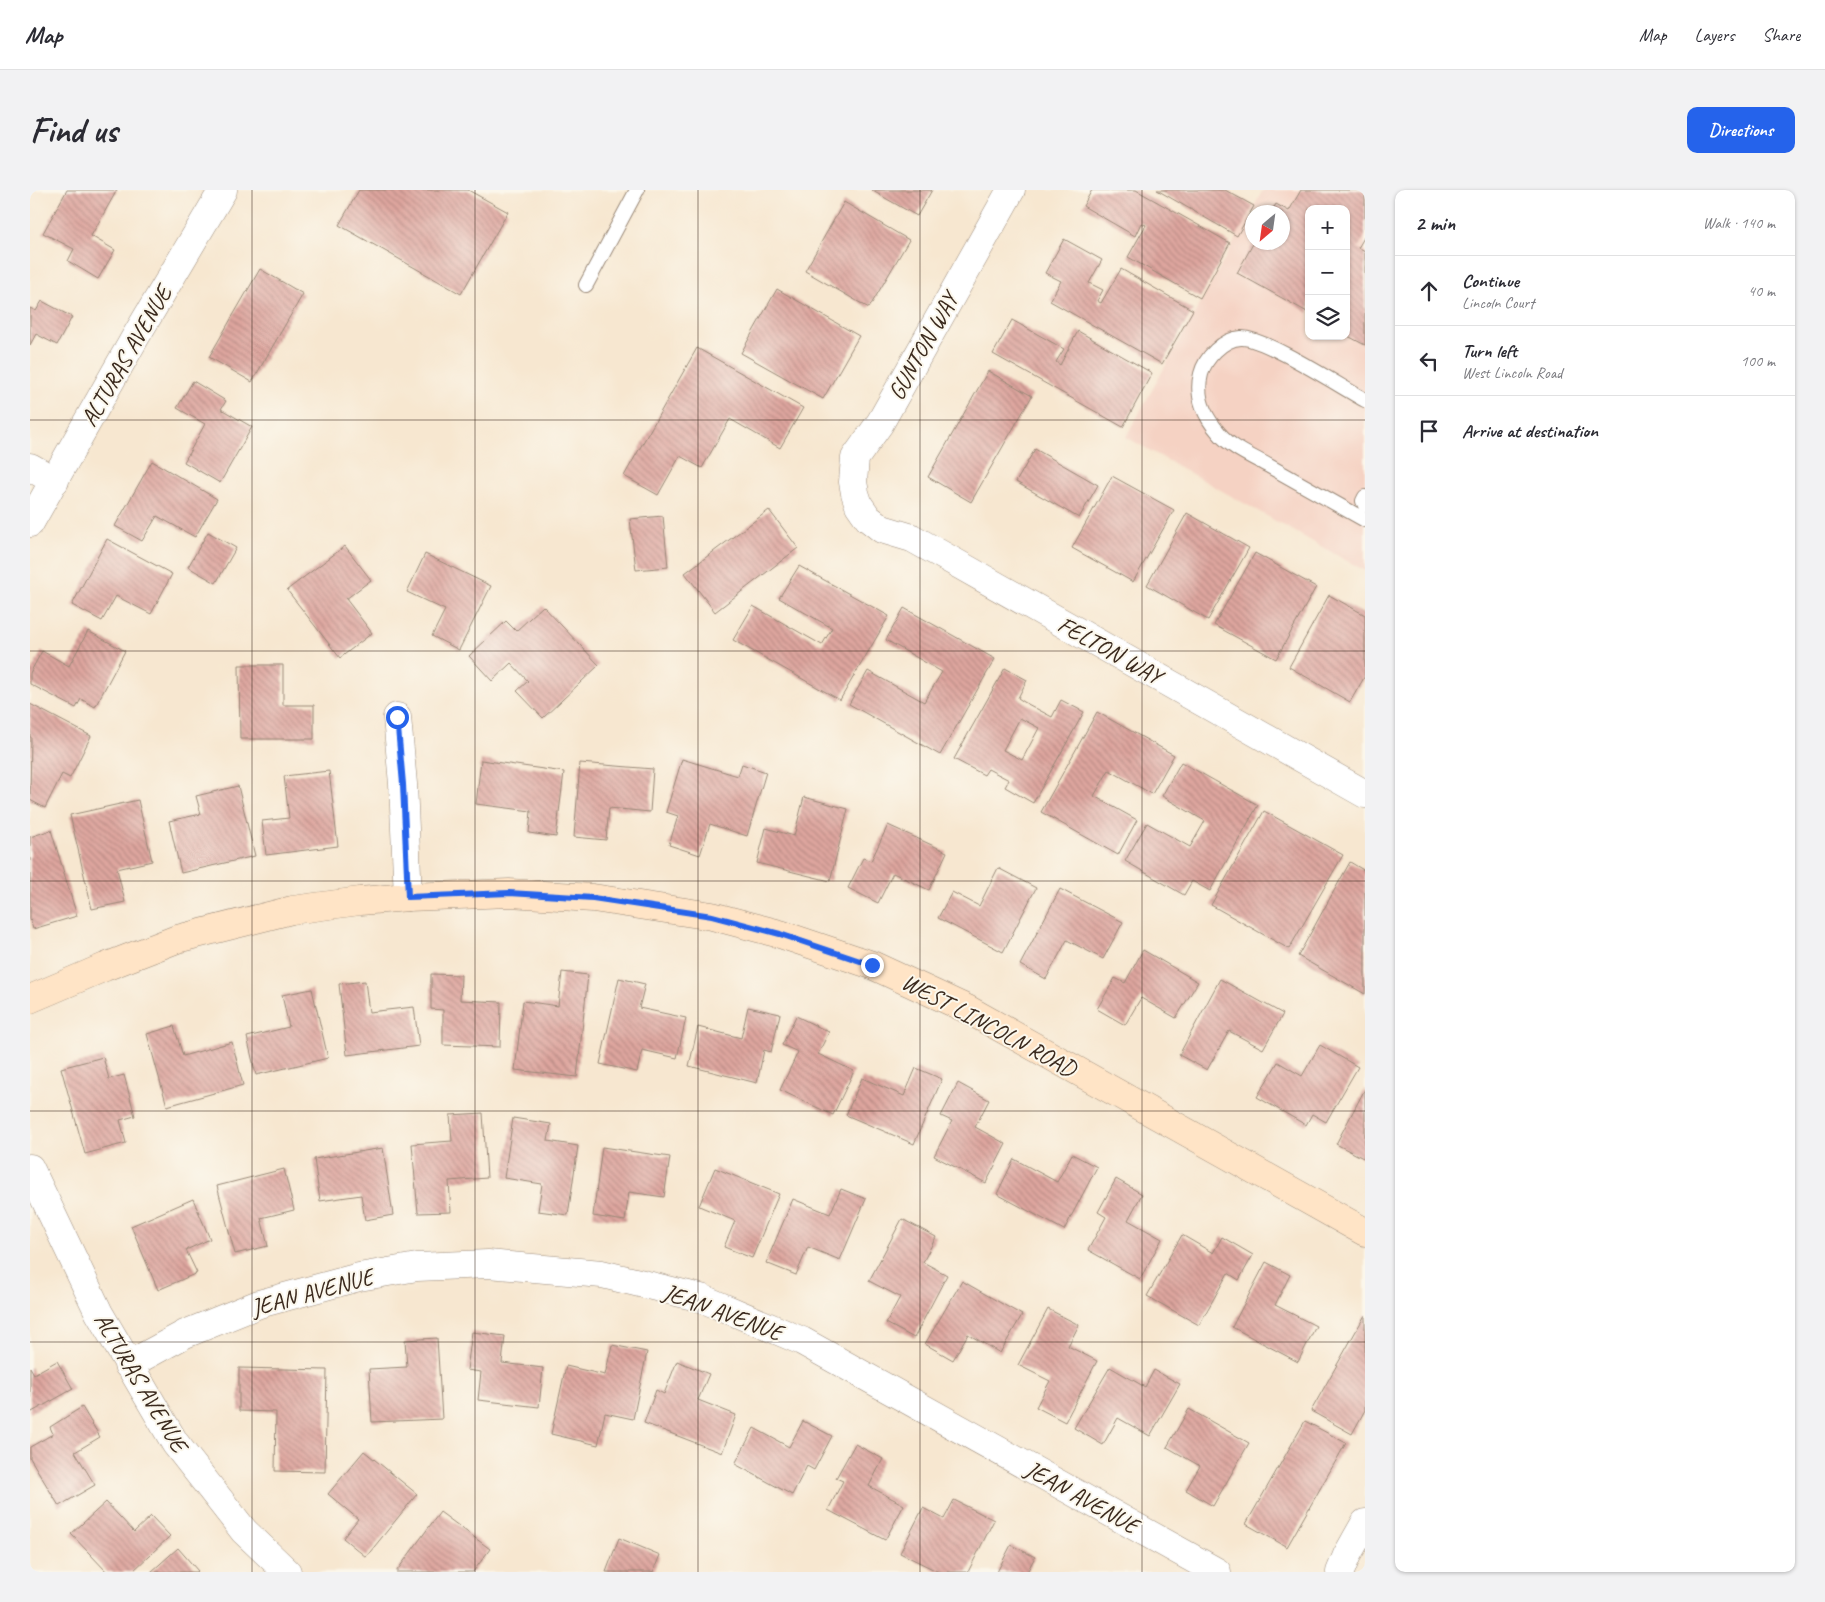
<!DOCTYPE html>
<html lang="en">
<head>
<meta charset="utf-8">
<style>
  :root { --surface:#fff; --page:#f2f2f3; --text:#2b2b33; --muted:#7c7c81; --line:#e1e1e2; --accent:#2563eb }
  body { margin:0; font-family:Caveat,sans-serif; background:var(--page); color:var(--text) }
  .controls { position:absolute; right:15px; top:15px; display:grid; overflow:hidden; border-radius:10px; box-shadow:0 1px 4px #0004 }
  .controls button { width:45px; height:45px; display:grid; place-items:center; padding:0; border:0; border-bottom:1px solid var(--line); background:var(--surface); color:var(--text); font:25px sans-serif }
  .compass { position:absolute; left:1215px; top:15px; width:45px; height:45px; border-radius:50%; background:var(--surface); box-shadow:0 1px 4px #0004; rotate:209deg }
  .stop { position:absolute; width:15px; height:15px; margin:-11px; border:4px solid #2563eb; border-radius:50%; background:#fff }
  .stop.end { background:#2563eb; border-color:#fff; box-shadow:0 1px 5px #0008 }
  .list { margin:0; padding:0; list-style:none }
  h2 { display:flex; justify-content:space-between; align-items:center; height:65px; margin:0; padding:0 20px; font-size:21px }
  h2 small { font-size:16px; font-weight:400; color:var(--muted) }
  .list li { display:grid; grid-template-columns:32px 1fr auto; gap:15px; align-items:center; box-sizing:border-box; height:70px; padding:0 20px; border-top:1px solid var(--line) }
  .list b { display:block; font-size:19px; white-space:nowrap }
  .list p { margin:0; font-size:16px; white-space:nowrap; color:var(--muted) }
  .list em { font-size:16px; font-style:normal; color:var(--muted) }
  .icon { flex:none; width:28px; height:28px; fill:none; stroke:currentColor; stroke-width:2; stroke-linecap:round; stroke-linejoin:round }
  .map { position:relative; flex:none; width:1335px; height:1382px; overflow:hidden; border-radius:10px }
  header { display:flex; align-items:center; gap:30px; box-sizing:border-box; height:70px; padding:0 25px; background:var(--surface); border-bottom:1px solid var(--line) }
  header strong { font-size:24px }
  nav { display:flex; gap:28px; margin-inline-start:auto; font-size:18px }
  .intro { display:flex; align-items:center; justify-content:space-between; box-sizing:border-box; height:120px; padding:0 30px }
  h1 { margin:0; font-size:35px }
  .button { padding:12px 22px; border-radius:10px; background:var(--accent); color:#fff; font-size:18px; font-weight:700 }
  main { display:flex; gap:30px; padding:0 30px }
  aside { flex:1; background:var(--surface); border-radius:10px; box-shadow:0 1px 4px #0004 }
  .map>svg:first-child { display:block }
</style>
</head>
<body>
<header>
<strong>Map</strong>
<nav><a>Map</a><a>Layers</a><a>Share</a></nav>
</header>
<div class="intro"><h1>Find us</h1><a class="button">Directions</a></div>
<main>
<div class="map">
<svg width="1335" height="1382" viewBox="0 0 1335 1382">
  <defs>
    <pattern id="building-back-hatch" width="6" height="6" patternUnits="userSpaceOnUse" patternTransform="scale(1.25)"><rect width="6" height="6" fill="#dea69f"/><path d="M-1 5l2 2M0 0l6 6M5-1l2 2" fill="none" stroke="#b58781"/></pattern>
  </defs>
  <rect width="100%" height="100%" fill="#fbf7ec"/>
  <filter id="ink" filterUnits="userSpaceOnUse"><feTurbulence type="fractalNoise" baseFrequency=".02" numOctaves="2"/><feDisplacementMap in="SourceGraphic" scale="10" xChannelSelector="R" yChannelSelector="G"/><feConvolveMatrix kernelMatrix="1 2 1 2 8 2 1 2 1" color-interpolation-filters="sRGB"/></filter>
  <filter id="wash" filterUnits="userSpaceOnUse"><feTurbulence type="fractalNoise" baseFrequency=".0096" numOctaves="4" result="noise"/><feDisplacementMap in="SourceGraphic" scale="20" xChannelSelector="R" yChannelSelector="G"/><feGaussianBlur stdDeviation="1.12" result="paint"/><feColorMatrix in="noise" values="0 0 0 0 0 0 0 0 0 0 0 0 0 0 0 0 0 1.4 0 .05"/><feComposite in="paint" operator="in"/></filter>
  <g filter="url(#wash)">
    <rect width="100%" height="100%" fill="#f7e7d0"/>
    <!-- built -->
    <path fill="#f5d2c3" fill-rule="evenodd" d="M1233,0H1335V381L1096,247ZM1279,19H1316V146H1279ZM1222,22H1252V52H1222Z"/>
    <g id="blocks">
      <!-- building -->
      <path fill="url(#building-back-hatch)" fill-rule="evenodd" d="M37,0H87L61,46L85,60L68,89L38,71L44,59L13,43Z
        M329,0H438L478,22L431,104L309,35Z
        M841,0H902L887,26Z
        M1062,0H1106L1200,53L1170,108L1098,67L1116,35L1111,33L1105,46L1053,16Z
        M1127,0H1195L1224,16L1207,46Z
        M1271,0H1335V46L1328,58L1335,62V155L1316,145V19H1279V123L1207,83L1224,52H1252V22H1241L1246,14L1259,21Z
        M814,12L879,50L839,118L775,81Z
        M1034,49L1072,70L1059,93L1073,100L1067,111L1071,113L1091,79L1163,120L1132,174L1020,111L1031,91L1015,83Z
        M230,79L273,104L222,192L179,167Z
        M747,99L829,146L793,209L711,163Z
        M12,111L42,127L27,155L6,144L0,155V118L6,121Z
        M982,130L1034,159L1026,172L1030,175L1048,141L1122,183L1093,237L963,164Z
        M667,158L773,218L750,258L700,229L672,278L650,266L628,305L594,286Z
        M958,181L1002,206L941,312L898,287Z
        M163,191L196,211L191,219L222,237L190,293L154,272L175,234L147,218Z
        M1005,259L1068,295L1049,328L986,292Z
        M122,271L187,309L165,347L127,326L112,351L85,336Z
        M1082,286L1144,320L1103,392L1042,358Z
        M739,320L768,358L685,422L655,383Z
        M1157,323L1219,358L1178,430L1117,395Z
        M633,326L638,377L606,380L600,329Z
        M178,342L206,358L186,393L158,377Z
        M77,349L142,384L121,424L86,406L72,431L42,415Z
        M315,356L341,390L316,409L342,443L310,468L257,400Z
        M1225,363L1286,397L1246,469L1184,435Z
        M395,364L461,396L429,460L402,446L415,420L377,402Z
        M769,376L859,426L810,510L703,450L723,416L792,455L802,438L749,408Z
        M1299,405L1335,425V486L1320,512L1259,477Z
        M513,416L569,475L513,528L487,501L498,491L481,473L462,491L439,466L476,431L486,441Z
        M874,418L965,469L910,565L819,514L838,481L894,512L912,482L856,450Z
        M58,441L95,461L65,517L51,509L46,518L0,494V483L12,461L39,476Z
        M209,475H253V515H284V549H210Z
        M975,478L997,490L988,508L994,512L1022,527L1031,510L1054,522L1003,613L975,597L979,590L958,579L954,585L924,569ZM990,528L1009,538L992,570L973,560Z
        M0,514L61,546L40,588L32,584L15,618L0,610L1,547H0Z
        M1067,522L1144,565L1122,604L1079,580L1064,606L1107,630L1088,665L1011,622Z
        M652,569L708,586L712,574L736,582L717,646L680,634L670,665L639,655L648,626L636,622Z
        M451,570L534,582L526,647L499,643L501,621L446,614Z
        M1151,572L1228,615L1180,701L1162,691L1154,705L1095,671L1117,633L1160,657L1175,631L1132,606Z
        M550,573L623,579L620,622L579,618L576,650L544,647Z
        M299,581L308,656L236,665L232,631L259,628L254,586Z
        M208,596L225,666L151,683L139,631L171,624L166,606Z
        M774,607L818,619L800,691L727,673L736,638L764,646Z
        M108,610L122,671L87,679L95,712L62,719L40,625Z
        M1234,621L1313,665L1259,759L1181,715Z
        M858,635L917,662L899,700L863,683L848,713L818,698L833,668L841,671Z
        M21,640L47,726L3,739L0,729V647Z
        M1320,672L1335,681V804L1268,766Z
        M968,678L1006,698L973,762L908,728L922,702L949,716Z
        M1030,699L1093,732L1073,769L1037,750L1016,789L990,775Z
        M1113,760L1168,792L1146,828L1111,808L1095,835L1067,819L1085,788L1095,793Z
        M532,782L558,785L547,887L485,880L493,811L528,816Z
        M401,784L431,785L430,810L471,812L470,857L413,855V820L401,819Z
        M589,788L615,794L609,818L656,828L647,868L612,860L607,882L570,874Z
        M1190,789L1253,824L1233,859L1199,841L1177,880L1149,865Z
        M335,791L339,822L384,817L389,856L317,865L309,794Z
        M282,799L298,868L226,885L217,847L259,837L252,805Z
        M718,817L750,824L741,862L734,860L727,893L659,876L668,837L711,848Z
        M766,826L799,842L788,864L824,881L803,925L750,900L768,862L752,855Z
        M144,836L153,866L202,852L213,895L137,916L117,844Z
        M1290,855L1328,877L1296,932L1282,924L1276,935L1227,907L1248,872L1272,886Z
        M73,867L79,889L94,885L105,926L90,930L96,953L55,964L31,878Z
        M886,878L912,889L884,954L816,925L832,888L874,906Z
        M928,893L959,910L945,937L976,954L956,993L904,966L922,931L911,926Z
        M1335,899V964L1333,968L1306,954Z
        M453,923L457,988L419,991L421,1022L388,1023L382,954L422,951L420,925Z
        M483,928L521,934L518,951L548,956L538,1025L508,1021L512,994L474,988Z
        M572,957L640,967L634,1007L599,1002L595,1031L563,1026Z
        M353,958L363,1025L335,1030L331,1005L290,1011L284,969Z
        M1042,964L1067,977L1034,1040L967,1004L984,969L1027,992Z
        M685,978L749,1004L722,1068L694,1057L705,1031L669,1016Z
        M254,979L264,1020L231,1028L238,1056L205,1064L187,996Z
        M1086,989L1112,1004L1098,1030L1132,1049L1110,1089L1058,1060L1076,1027L1068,1022Z
        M811,999L836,1009L810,1070L778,1057L766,1085L736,1073L763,1009L800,1024Z
        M163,1009L180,1049L156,1060L167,1083L128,1100L101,1036Z
        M872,1029L906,1047L893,1072L917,1085L884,1148L856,1133L870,1107L839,1091Z
        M1152,1045L1183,1063L1192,1047L1223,1065L1209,1090L1198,1083L1169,1135L1117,1106Z
        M1236,1072L1260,1085L1245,1115L1286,1136L1268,1172L1202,1137Z
        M932,1091L992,1125L970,1163L938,1144L923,1170L895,1154Z
        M1018,1119L1049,1135L1038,1156L1067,1171L1035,1232L1006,1217L1020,1191L988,1175Z
        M1335,1125V1220L1322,1244L1281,1221Z
        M442,1142L475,1146L472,1173L513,1178L509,1217L448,1210L451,1182L437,1180Z
        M407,1148L412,1229L342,1232L339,1179L377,1177L375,1150Z
        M582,1155L617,1162L603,1229L575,1223L568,1255L521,1244L536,1176L575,1185Z
        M27,1171L43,1199L0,1223V1177L4,1184Z
        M647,1171L679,1184L668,1210L706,1225L692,1263L614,1233L626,1200L634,1204Z
        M1080,1177L1115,1197L1124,1180L1150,1194L1120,1246L1088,1228L1073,1255L1044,1238Z
        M209,1178L297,1180L295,1282L245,1281L246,1222L209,1221Z
        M52,1217L70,1247L45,1262L65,1295L29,1316L0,1268V1257L23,1244L20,1237Z
        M1159,1219L1219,1253L1183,1316L1156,1300L1170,1276L1137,1257Z
        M773,1231L802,1246L784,1280L777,1276L762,1305L705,1274L724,1238L759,1257Z
        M1275,1231L1316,1253L1257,1357L1216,1334Z
        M825,1254L853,1269L839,1296L874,1315L855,1350L798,1320L813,1291L806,1288Z
        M334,1261L387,1304L336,1367L313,1348L328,1329L298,1304Z
        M924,1310L964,1330L938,1382H909L870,1363L893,1318L914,1329Z
        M76,1312L104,1342L121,1326L140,1346L102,1382H77L41,1344Z
        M410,1322L460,1359L443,1382H366Z
        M589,1348L630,1365L623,1382H576Z
        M981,1355L1005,1367L997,1382H967Z
        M148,1358L168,1381L167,1382H121Z"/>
    </g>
  </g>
  <g filter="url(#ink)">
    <use href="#blocks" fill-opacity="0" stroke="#987" stroke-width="1"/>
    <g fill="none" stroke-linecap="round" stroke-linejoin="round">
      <defs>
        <path id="lane" d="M556,95L607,0
          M1335,210C1311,197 1234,147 1211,148C1193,149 1175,168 1171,184C1165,206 1175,227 1189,243C1201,258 1223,267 1239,276C1271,294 1303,312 1335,330
          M1335,307L1333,311L1335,315"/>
        <path id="street" d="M981,0L850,233L825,268L823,292L825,303L829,315L838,328L852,339L882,348L1335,604
          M0,277L25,291
          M0,333L106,146L193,0
          M367,527L373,594L378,707
          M0,978L69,1123L145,1253L214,1341L257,1382
          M98,1175L155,1144L229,1114L329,1087L387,1077L458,1074L572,1084L671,1108L772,1151L1187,1382
          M1310,1382L1317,1365L1335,1333"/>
        <path id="secondary" d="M0,809L75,777L147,749L262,720L330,711L378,707L479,703L563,708L682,726L750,744L842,775L937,819L1335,1042"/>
      </defs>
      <!-- lane casing -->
      <use href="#lane" stroke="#987" stroke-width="16"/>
      <!-- street casing -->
      <use href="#street" stroke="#987" stroke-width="29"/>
      <!-- secondary casing -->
      <use href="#secondary" stroke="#987" stroke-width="29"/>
      <!-- lane -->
      <use href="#lane" stroke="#fff" stroke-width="14"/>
      <!-- street -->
      <use href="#street" stroke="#fff" stroke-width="28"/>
      <!-- secondary -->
      <use href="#secondary" stroke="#ffe4c6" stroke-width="28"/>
    </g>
  </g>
  <g fill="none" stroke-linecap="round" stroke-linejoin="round" filter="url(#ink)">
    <!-- route -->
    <path stroke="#2563eb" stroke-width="6" d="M367,527L373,594L378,707L479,703L563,708L682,726L750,744L842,775"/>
  </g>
  <!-- grid -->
  <path fill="none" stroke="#3b2a1e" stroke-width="1" stroke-opacity="0.55" d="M222,0V1382M445,0V1382M668,0V1382M890,0V1382M1112,0V1382M0,230H1335M0,461H1335M0,691H1335M0,921H1335M0,1152H1335"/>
  <g text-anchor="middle" stroke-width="4" stroke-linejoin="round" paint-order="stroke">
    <!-- street labels -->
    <g font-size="24" fill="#3b2a1e" stroke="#fbf7ec">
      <text transform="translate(893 156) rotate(-61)" y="8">GUNTON WAY</text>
      <text transform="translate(96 166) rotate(-60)" y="8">ALTURAS AVENUE</text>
      <text transform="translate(1080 460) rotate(29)" y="8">FELTON WAY</text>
      <text transform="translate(959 835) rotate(28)" y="8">WEST LINCOLN ROAD</text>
      <text transform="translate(282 1102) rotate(-15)" y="8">JEAN AVENUE</text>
      <text transform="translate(693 1122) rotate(20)" y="8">JEAN AVENUE</text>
      <text transform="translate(111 1192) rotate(59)" y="8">ALTURAS AVENUE</text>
      <text transform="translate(1052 1307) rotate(29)" y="8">JEAN AVENUE</text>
    </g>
  </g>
</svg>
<div class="controls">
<button>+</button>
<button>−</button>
<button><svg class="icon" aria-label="layers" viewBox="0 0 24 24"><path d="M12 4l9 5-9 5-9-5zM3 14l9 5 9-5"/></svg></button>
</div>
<svg class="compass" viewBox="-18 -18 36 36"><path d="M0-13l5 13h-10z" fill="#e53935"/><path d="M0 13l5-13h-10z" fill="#7c7c81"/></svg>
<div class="stop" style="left:367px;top:527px"></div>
<div class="stop end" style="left:842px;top:775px"></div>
</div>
<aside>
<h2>2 min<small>Walk · 140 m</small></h2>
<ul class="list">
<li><svg class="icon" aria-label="ahead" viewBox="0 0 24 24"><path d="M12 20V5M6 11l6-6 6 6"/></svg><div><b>Continue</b><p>Lincoln Court</p></div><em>40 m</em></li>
<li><svg class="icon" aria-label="left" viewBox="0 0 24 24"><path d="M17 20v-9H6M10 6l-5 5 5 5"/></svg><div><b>Turn left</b><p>West Lincoln Road</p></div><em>100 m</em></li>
<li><svg class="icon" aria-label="arrive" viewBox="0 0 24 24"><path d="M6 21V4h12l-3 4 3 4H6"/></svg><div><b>Arrive at destination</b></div></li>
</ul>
</aside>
</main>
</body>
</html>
